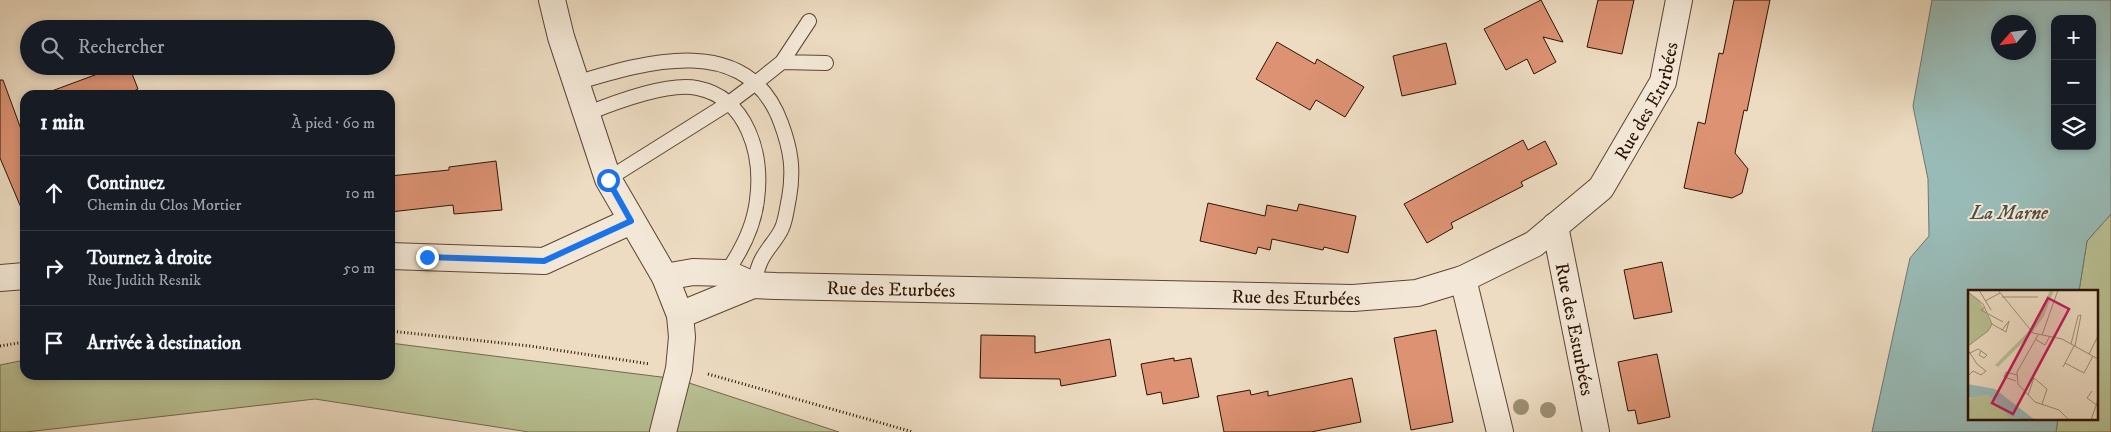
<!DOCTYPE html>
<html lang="fr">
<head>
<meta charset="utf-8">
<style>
  :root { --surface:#171b24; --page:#242831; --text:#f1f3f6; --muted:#9ea1a6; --line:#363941 }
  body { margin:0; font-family:"IM FELL DW Pica",serif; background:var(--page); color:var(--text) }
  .controls { position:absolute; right:15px; top:15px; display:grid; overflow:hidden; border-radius:10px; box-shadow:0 2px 8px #0003 }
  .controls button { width:45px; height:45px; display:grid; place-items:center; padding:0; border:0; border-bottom:1px solid var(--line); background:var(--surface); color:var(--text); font:25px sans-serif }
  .compass { position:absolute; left:1991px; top:15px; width:45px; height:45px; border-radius:50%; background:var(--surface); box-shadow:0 2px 8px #0003; rotate:242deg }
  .stop { position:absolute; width:15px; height:15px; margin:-11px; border:4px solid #1a73e8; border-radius:50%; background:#fff }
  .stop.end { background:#1a73e8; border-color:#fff; box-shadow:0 1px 5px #0008 }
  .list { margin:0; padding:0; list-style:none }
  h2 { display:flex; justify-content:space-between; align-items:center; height:65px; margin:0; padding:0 20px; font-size:21px }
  h2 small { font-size:16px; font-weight:400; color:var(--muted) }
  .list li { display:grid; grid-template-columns:32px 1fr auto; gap:15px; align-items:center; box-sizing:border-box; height:75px; padding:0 20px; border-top:1px solid var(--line) }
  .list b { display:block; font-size:19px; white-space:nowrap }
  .list p { margin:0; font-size:16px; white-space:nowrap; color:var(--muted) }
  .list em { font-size:16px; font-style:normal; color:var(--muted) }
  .icon { flex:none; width:28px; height:28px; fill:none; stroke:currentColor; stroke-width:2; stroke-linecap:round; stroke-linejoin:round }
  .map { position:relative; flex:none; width:2111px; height:432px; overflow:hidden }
  .search { position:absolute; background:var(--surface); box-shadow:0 2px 8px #0003; left:20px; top:20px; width:375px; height:55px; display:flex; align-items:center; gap:12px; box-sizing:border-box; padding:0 18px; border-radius:28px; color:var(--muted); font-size:19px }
  .panel { position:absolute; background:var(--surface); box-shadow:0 2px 8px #0003; left:20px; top:90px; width:375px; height:290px; border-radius:15px }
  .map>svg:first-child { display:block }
</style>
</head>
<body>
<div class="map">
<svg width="2111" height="432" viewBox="0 0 2111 432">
  <rect width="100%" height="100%" fill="#eddcc2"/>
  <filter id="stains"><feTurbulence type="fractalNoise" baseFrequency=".004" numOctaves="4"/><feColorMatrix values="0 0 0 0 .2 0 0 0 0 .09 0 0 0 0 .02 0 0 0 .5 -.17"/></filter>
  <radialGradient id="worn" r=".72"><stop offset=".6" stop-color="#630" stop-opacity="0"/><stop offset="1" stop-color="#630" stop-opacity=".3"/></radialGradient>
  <!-- green -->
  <path fill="#b8c093" stroke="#726a4b" d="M2111,214V432H2056L2058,418H2097V291H2079L2087,241Z
    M390,343L677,379L839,432H529L315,399L26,432H0V365L25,360V375H390Z"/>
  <!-- water -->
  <path fill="#99bbb7" stroke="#6d786f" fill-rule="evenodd" d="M1932,0H2111V214L2087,241L2079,291H1970V418H2058L2056,432H1872L1910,258L1929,236L1928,179L1913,106ZM2055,19H2092V146H2055ZM1998,22H2028V52H1998Z"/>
  <!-- building -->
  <path fill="#dc9273" stroke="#2c1303" d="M1541,0L1563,42L1543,37L1556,62L1534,74L1527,59L1506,70L1484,29Z
    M1598,0H1634L1622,54L1587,47Z
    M1734,0H1770L1747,111L1744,110L1735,153L1748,169L1742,193L1732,198L1684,188L1698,122L1705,124L1719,53L1723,54Z
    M1277,42L1315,64L1317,59L1364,87L1345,117L1316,100L1310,110L1256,79Z
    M1446,43L1456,84L1402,96L1393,56Z
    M119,66H129L138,89L125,95H50L49,92Z
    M0,80H3L25,140V217L0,158Z
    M1523,140L1528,150L1545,141L1557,164L1521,182L1523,186L1451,223L1453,228L1427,243L1404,204Z
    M496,161L502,210L454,214L453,205L390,212V176L449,170V167Z
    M1208,203L1265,216L1267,205L1297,211L1299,204L1356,216L1348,253L1324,247L1323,250L1272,239L1270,250L1258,247L1256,254L1200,241Z
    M1662,262L1672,312L1634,319L1624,270Z
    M1436,330L1453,422L1411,430L1394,338Z
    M981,335L1035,336V353L1110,339L1116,376L1061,386L1060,379L980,378Z
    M1657,354L1670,417L1638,424L1635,410L1628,411L1618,362Z
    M1174,358V361L1191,358L1199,397L1163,404L1161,392L1147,395L1141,364Z
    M1352,378L1361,422L1311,432H1224L1217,396L1250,390L1251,395L1268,391V396Z"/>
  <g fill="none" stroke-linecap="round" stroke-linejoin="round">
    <defs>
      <path id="lane" d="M782,62L826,63
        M576,83C647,61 748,32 781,123C791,150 794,170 789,198C787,207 786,219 782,228C777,240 765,250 760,263C757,270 755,278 753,285
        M586,114C613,103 669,82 697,88C748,98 763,155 757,200C754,226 740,253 726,273
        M608,179L729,103L757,82L782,62L809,21"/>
      <g id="street">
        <path d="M552,0L561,37L608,179L665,277L680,315L682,337L679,369L663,432"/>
        <path id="s1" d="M1555,226L1596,432"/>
        <path d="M390,256L544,261L631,221"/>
        <path id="s2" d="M665,277L693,272L726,273L753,285L776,286L1353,298L1417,293L1463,279L1534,244L1601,188L1663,82L1679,0"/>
        <path d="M0,278L25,276"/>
        <path d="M1463,279L1500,432"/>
        <path d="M680,315L753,285"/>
      </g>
    </defs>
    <!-- lane casing -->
    <use href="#lane" stroke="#5c4533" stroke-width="16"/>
    <!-- street casing -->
    <use href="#street" stroke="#5c4533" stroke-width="28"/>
    <!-- path -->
    <path stroke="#2c1303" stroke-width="3" stroke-dasharray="1 2.5" stroke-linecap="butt" d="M390,331L530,346L650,364
      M0,346L25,342
      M708,374L913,432"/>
    <!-- lane -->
    <use href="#lane" stroke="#f3e8d7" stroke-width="14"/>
    <!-- street -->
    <use href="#street" stroke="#f3e8d7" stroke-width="26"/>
  </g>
  <!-- trees -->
  <g fill="#9e8f74">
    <circle cx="1521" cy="407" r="8"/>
    <circle cx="1548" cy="410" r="8"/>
  </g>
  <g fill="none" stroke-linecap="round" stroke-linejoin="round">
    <!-- route -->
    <path stroke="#1a73e8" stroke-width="6" d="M427,257L544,261L631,221L608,180"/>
  </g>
  <g text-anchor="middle" stroke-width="4" stroke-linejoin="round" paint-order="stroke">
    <!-- street labels -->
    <g font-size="19" fill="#2c1303" stroke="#f3e8d7">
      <text dy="7" stroke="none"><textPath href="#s2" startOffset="1069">Rue des Eturbées</textPath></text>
      <text dy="7" stroke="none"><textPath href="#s2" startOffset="229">Rue des Eturbées</textPath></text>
      <text dy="7" stroke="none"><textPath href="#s2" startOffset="634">Rue des Eturbées</textPath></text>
      <text dy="7" stroke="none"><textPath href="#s1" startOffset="105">Rue des Esturbées</textPath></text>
    </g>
    <!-- water labels -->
    <g font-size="20" font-style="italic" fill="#524e42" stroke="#f3e8d7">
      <text x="2009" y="219">La Marne</text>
    </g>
  </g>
  <!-- overview -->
  <g transform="translate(1968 290)">
    <rect width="130" height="130" fill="#eddcc2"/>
    <path d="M82,0H86L76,26L64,43L30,77L27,75L60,42L73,24ZM0,2L11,10L24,34L20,41L0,56ZM19,105L34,117L46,130H0V111L4,107Z" fill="#b8c093"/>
    <path d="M0,94L27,99L67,130L41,128L34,117L19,105L0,108Z" fill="#99bbb7"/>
    <path fill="none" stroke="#a08c76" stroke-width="1" d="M11,0L23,20M30,0L65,43L94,49L130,69M0,2L15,14L24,34L20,41L0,56M34,7H70M17,11L32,3M17,17L13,20L35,32M24,34L38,42L41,31L34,40M70,45L49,82L50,94L67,112L91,120L101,130M74,45L90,0M67,49L77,55L82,46M103,54L110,26L113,25L107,56M0,60L9,74L18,81L13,85L5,81L0,86M0,64L10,59L19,65L16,68L11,65L13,61M121,64L130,46M97,73L116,83L125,66M95,77L106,56M48,91L36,87L38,82L49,85M124,101L119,108L130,116M60,105L66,88L79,99L74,114M123,130L130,110"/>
    <path fill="#c2185b" fill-opacity="0.15" stroke="#c2185b" stroke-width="2.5" d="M80,8L101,19L45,124L24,113Z"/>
    <rect width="130" height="130" fill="none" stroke="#2c1303" stroke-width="2.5"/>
  </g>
  <rect width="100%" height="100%" filter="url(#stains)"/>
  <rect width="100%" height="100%" fill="url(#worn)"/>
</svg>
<div class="controls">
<button>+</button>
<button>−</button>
<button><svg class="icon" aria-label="layers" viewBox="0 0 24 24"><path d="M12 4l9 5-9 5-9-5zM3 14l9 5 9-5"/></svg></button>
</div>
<svg class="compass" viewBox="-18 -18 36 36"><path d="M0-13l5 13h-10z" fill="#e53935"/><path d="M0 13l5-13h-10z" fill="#9ea1a6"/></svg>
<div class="stop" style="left:608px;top:180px"></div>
<div class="stop end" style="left:427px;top:257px"></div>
<div class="search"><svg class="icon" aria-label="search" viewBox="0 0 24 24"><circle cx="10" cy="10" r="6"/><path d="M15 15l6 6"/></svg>Rechercher</div>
<section class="panel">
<h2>1 min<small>À pied · 60 m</small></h2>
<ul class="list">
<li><svg class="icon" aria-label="ahead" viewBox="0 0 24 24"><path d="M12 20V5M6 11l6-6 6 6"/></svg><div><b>Continuez</b><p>Chemin du Clos Mortier</p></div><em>10 m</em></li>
<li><svg class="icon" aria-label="right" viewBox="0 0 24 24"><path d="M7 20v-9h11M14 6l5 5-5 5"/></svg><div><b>Tournez à droite</b><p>Rue Judith Resnik</p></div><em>50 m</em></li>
<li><svg class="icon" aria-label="arrive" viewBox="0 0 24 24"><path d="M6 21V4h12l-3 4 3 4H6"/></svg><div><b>Arrivée à destination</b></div></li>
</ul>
</section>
</div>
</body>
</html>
